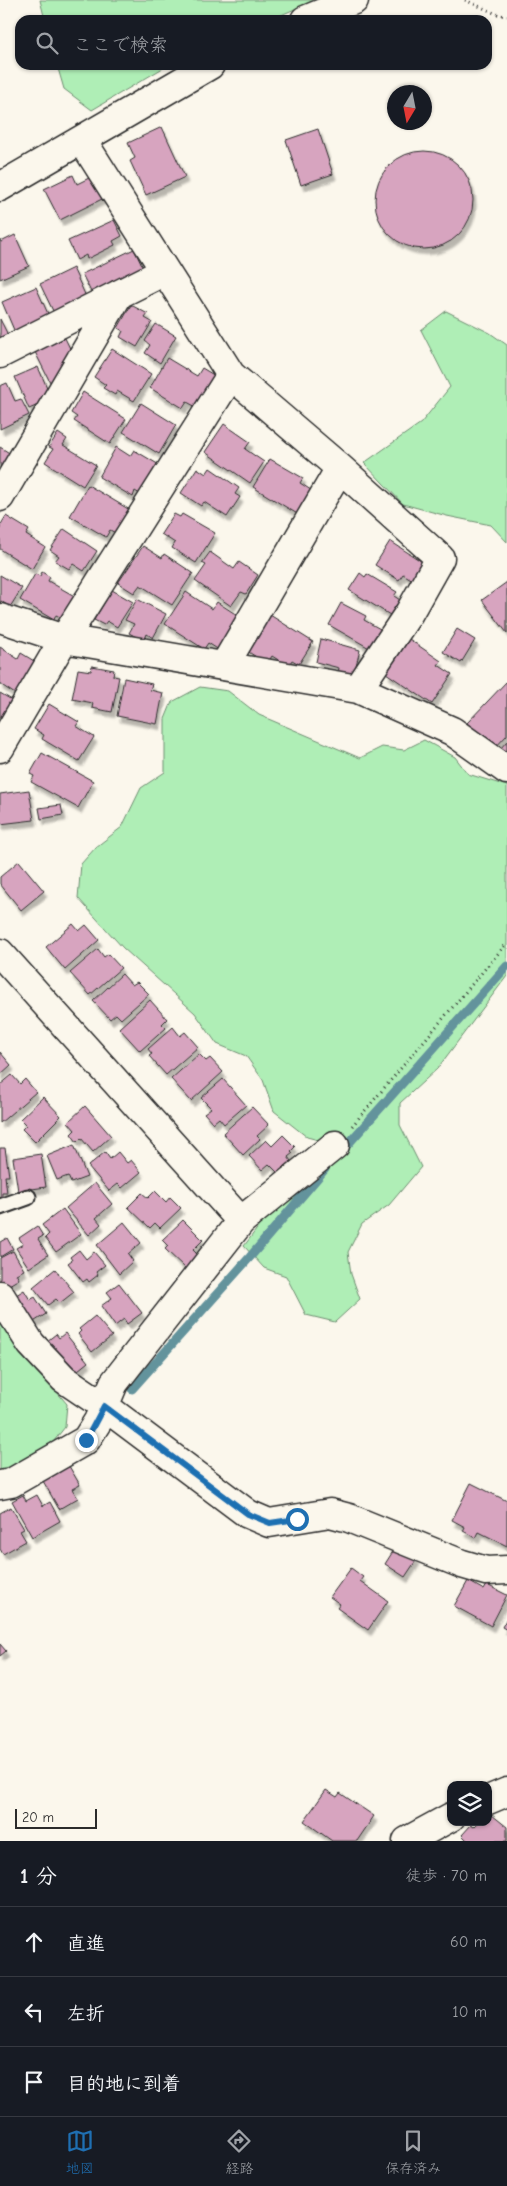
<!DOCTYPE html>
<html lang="ja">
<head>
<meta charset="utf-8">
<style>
  :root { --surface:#171b24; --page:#242831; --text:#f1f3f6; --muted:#9ea1a6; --line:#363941; --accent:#1f6fb2 }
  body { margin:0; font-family:"Comic Neue","Klee One",sans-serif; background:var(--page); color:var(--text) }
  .controls { position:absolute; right:15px; bottom:15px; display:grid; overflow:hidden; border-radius:10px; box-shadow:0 1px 4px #0004 }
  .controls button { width:45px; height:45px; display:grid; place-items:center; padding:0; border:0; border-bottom:1px solid var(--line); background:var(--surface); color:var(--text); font:25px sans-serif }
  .compass { position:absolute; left:387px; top:85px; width:45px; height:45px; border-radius:50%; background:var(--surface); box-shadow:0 1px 4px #0004; rotate:190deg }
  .scale { position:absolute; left:15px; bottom:12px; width:82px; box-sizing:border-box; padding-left:5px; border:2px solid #2b2b2b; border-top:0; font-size:14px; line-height:18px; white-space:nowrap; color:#2b2b2b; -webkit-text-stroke:4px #fbf7ec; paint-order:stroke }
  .stop { position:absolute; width:15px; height:15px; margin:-11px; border:4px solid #1f6fb2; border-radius:50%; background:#fff }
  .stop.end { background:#1f6fb2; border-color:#fff; box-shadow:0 1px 5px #0008 }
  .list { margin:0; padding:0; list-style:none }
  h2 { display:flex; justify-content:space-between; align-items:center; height:65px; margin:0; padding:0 20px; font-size:21px }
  h2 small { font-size:16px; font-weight:400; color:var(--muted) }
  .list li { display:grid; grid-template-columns:32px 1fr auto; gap:15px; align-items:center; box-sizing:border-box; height:70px; padding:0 20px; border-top:1px solid var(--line) }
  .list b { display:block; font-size:19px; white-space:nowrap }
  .list em { font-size:16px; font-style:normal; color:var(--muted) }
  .icon { flex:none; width:28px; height:28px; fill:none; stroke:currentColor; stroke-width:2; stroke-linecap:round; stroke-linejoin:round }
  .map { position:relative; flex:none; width:507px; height:1841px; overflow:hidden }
  .search { position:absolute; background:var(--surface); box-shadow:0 1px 4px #0004; left:15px; right:15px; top:15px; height:55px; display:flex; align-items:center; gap:12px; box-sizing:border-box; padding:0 18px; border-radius:15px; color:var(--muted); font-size:19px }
  .sheet { height:275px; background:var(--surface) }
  nav { display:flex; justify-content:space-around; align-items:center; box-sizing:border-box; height:70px; border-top:1px solid var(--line); background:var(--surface); font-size:14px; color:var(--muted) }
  nav a { display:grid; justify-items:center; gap:2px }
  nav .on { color:var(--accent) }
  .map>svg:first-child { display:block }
</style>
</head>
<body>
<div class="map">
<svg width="507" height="1841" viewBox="0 0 507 1841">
  <defs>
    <filter id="shadow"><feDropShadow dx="3" dy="5.5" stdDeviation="1" flood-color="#0004"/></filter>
  </defs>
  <rect width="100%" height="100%" fill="#fbf7ec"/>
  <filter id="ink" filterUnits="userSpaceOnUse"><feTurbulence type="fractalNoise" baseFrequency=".02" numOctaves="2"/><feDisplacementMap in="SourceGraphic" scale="10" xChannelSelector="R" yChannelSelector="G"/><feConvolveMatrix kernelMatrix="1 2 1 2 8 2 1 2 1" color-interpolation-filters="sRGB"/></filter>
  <g filter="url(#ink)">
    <!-- green -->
    <path fill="#afeeb6" stroke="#6d8c70" d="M40,0H315L270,20H45Z
      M57,65H168L92,110L64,89Z
      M446,311L490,333L507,345V542L491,525L447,516L403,504L364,463L421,423L450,387L421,330Z
      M200,687L228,691L259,715L360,758L382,747L404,750L424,740L455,757L468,774L507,786V976L437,1069L400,1103V1125L421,1167L389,1205L362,1224L348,1252L351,1274L360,1299L335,1322L306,1315L286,1276L264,1268L244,1246L262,1222L263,1205L312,1155L318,1140L307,1137L274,1111L263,1080L246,1056L217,1044L195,1013L123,948L78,898L81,864L96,847L122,827L141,788L165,772V719L172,702Z
      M0,1312L36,1367L67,1404L65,1427L43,1455L0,1476Z"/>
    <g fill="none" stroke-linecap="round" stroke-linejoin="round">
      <!-- stream -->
      <path stroke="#64939c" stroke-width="9" d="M341,1152L507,966
        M132,1389L250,1257L325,1169"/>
    </g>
    <!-- building -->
    <path fill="#d7a4bf" stroke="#2b2b2b" filter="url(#shadow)" d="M162,127L185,177L146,195L130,161L135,158L128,143Z
      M318,129L333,174L301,185L286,140Z
      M375 200a49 49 0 1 1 98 0a49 49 0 1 1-98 0Z
      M73,175L77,184L93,176L104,198L60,220L44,189Z
      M114,220L122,236L113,241L115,245L87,259L86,255L77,260L68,241Z
      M15,235L29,266L0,279V240L1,242Z
      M134,249L145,272L93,296L82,274Z
      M73,268L88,301L56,317L40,284Z
      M36,287L49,316L17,337L2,302Z
      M131,305L148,314L145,318L152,322L137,347L120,337L123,331L118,328Z
      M0,319L10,339L0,344Z
      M156,324L176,336L160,363L145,353L150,345L145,341Z
      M65,338L75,359L51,384L35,352Z
      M112,349L151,374L134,401L117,391L115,395L103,388L106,385L94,377Z
      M167,358L197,376L202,368L217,377L198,408L187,402L183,408L150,388Z
      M38,367L52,399L29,409L15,377Z
      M7,383L15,401L21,399L29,415L0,429V386Z
      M83,392L126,419L110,444L74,421L77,417L71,413Z
      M141,403L176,425L159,454L123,432Z
      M224,424L250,442L245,449L264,462L250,483L205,452Z
      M58,433L67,439L63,445L96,465L83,486L45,462L53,449L49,447Z
      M0,447L14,456L0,477Z
      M116,447L130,456L134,450L161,466L143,496L135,491L133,497L99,477Z
      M270,459L303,478L300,483L314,492L299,515L253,487Z
      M197,468L206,474L210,468L239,488L235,494L240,497L227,517L204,502L201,506L181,493Z
      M88,485L135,513L121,536L110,530L106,537L70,516Z
      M174,514L180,517L182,514L215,533L196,563L172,548L175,543L161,534Z
      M6,516L29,530L26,535L45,547L32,569L0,549V526Z
      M64,529L97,551L84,571L73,564L69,569L55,561L59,556L50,550Z
      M390,541L424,563L413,580L403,574L399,580L375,565Z
      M143,546L162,558L164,554L193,573L172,605L140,585L134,593L118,583Z
      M210,552L234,569L239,562L258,575L246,594L241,592L231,606L195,581L206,565L202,563Z
      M42,572L50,577L48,581L78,598L66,620L56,615L54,620L20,600L35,574L40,576Z
      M360,573L365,577L367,574L397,592L394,596L400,600L390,615L349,590Z
      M0,575L22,588L10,607L1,601L0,603Z
      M507,582V633L482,600Z
      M112,590L133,602L117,627L107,621L104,625L94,620Z
      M186,592L212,609L217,602L240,617L219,650L208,643L204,649L165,624Z
      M137,599L166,614L153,638L147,634L144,641L129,633L134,624L125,620Z
      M341,603L366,616L364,620L382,630L371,649L329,625Z
      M270,615L313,642L299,664L292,660L288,666L272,656L267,664L247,651Z
      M457,629L475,640L461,663L443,652Z
      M321,639L360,650L353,677L338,673L339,668L316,662Z
      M409,639L441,661L438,665L452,674L432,704L386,673Z
      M0,647L18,659L21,653L39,664L18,696L0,684Z
      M92,666L114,670L113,676L119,677L112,712L92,708L93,703L72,699L78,669L91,671Z
      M124,678L152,684L150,690L163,693L157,724L117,716Z
      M507,681V735L494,749L467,723Z
      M0,693L17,703L0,730Z
      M49,704L79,722L76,726L94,737L79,761L42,739L44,735L34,729Z
      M507,741V755L500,749Z
      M42,753L93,781L78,808L31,782L34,776L30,774Z
      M29,790L34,820L0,824V794Z
      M61,805L63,815L41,819L39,808Z
      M19,861L44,891L21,910L0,884V877Z
      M73,924L79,931L86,925L99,940L65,970L46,947Z
      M98,949L104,957L108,954L121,968L90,995L70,973Z
      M122,974L132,985L137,982L149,994L121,1019L116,1014L110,1019L93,1001Z
      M150,1000L167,1019L162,1024L166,1028L140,1051L119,1028Z
      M173,1027L180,1036L185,1032L198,1047L166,1075L149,1056L152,1054L148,1049Z
      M0,1052L11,1065L0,1075Z
      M199,1054L206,1061L210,1058L223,1072L191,1101L171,1079Z
      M12,1075L20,1084L25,1079L36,1092L0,1123V1085Z
      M223,1079L246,1105L224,1124L219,1118L213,1123L204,1113L211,1108L201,1098Z
      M43,1097L61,1116L35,1142L22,1129L26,1125L20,1119Z
      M85,1106L111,1136L93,1152L81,1138L77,1142L71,1134L75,1130L68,1122Z
      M252,1107L269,1125L257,1136L260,1139L243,1155L223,1133Z
      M283,1135L295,1147L291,1151L293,1153L288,1157L291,1161L278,1173L269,1164L262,1170L249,1156L266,1140L272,1146Z
      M74,1145L87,1177L71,1183L68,1176L57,1180L47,1156Z
      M0,1148H5L9,1176H5L7,1193H2V1198H0Z
      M105,1152L110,1159L118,1152L127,1163L131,1160L141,1172L122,1188L118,1184L109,1191L88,1166Z
      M41,1154L46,1187L18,1191L13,1158Z
      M95,1183L112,1204L96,1218L101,1224L89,1235L66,1208Z
      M155,1191L166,1202L170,1197L181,1208L160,1228L155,1223L150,1228L128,1207L142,1193L148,1198Z
      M63,1209L81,1234L56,1252L45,1238L49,1234L42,1225Z
      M183,1220L203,1240L193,1250L199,1256L186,1269L165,1249L168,1246L162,1240Z
      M124,1222L141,1243L128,1254L133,1261L119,1274L97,1245Z
      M37,1226L43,1236L38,1239L48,1255L29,1268L16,1248L23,1244L19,1238Z
      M7,1238L13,1249L0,1257V1242Z
      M79,1250L86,1259L94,1252L105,1265L96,1272L98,1275L89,1282L87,1279L83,1282L68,1263L72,1260L70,1257Z
      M13,1251L24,1270L16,1274L19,1279L4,1288L0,1282V1258Z
      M55,1269L74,1292L60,1303L56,1299L48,1305L33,1287Z
      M119,1283L142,1313L127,1324L124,1319L115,1326L101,1306L112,1298L107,1292Z
      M24,1290L30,1300L35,1297L46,1314L32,1323L10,1299Z
      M95,1316L112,1336L92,1352L78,1334L81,1331L79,1329Z
      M65,1333L88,1362L68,1378L42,1345L56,1334L59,1338Z
      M69,1466L80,1485L72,1489L78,1498L59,1509L43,1481Z
      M471,1483L507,1501V1546L479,1532L476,1538L463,1531L465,1527L452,1520Z
      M23,1495L26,1501L37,1495L43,1506L50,1502L60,1521L32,1537L12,1501Z
      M11,1507L24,1529L20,1531L26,1541L3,1554L0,1549V1513Z
      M397,1545L417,1559L405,1577L385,1564Z
      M351,1568L363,1577L360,1581L388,1601L368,1630L337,1608L340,1604L330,1597Z
      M468,1581L484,1590L487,1585L507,1595L491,1626L454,1606Z
      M507,1618V1630L502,1627Z
      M0,1644L6,1651L0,1656Z
      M326,1790L337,1797L340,1793L374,1816L357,1841H332L304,1821Z
      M492,1815L507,1827V1841H468L462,1835L471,1825L474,1827L479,1822H488V1818Z"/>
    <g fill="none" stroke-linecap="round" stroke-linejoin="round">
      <defs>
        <path id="lane" d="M0,1207L28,1197"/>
        <path id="street" d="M305,20L354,0
          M82,140L231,375L340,468L440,558L409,613L358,689
          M0,187L210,65
          M0,354L165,271
          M0,497L119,294
          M0,618L64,639L358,689L452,731L507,770
          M224,666L340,468
          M0,748L64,639L231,375
          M0,953L241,1221
          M0,1295L31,1344L64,1379L104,1406L248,1514L269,1523L330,1513L349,1518L462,1564L486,1571L507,1570
          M0,1485L11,1483L86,1440L98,1421L114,1383L241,1221L335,1145
          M488,1800L507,1792
          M407,1841L451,1817"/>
      </defs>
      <!-- lane casing -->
      <use href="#lane" stroke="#2b2b2b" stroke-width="19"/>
      <!-- street casing -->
      <use href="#street" stroke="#2b2b2b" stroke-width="31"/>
      <!-- path -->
      <path stroke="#2b2b2b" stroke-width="3" stroke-dasharray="1 4" stroke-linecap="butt" d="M465,0L499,15L507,16
        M352,1126L507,943"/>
      <!-- lane -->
      <use href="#lane" stroke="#fbf7ec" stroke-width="15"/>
      <!-- street -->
      <use href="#street" stroke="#fbf7ec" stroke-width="28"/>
    </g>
  </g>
  <g fill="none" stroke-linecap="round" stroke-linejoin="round" filter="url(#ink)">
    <!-- route -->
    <path stroke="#1f6fb2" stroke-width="6" d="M86,1440L104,1406L248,1514L270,1523L297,1519"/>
  </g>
</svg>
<div class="controls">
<button><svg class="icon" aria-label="layers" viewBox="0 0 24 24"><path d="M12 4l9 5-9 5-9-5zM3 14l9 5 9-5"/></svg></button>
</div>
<svg class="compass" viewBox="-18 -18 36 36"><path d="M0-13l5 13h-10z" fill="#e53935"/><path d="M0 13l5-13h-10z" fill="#9ea1a6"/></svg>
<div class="scale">20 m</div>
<div class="stop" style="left:297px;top:1519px"></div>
<div class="stop end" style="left:86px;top:1440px"></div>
<div class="search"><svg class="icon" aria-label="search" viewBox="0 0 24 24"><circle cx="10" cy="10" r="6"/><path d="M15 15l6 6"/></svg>ここで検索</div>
</div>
<section class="sheet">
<h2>1 分<small>徒歩 · 70 m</small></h2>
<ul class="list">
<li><svg class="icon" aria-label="ahead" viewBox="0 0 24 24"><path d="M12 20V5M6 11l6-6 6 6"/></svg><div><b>直進</b></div><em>60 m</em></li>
<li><svg class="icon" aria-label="left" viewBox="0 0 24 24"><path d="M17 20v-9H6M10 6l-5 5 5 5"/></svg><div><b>左折</b></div><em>10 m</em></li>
<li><svg class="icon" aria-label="arrive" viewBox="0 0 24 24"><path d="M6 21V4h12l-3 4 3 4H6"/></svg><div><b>目的地に到着</b></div></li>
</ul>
</section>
<nav>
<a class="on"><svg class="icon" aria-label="map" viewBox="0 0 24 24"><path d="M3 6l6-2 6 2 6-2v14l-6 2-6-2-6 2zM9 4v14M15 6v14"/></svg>地図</a>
<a><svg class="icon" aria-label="directions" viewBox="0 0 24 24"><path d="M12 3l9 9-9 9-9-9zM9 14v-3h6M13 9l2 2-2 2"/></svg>経路</a>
<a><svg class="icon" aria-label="saved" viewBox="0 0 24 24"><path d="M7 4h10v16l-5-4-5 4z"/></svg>保存済み</a>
</nav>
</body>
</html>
